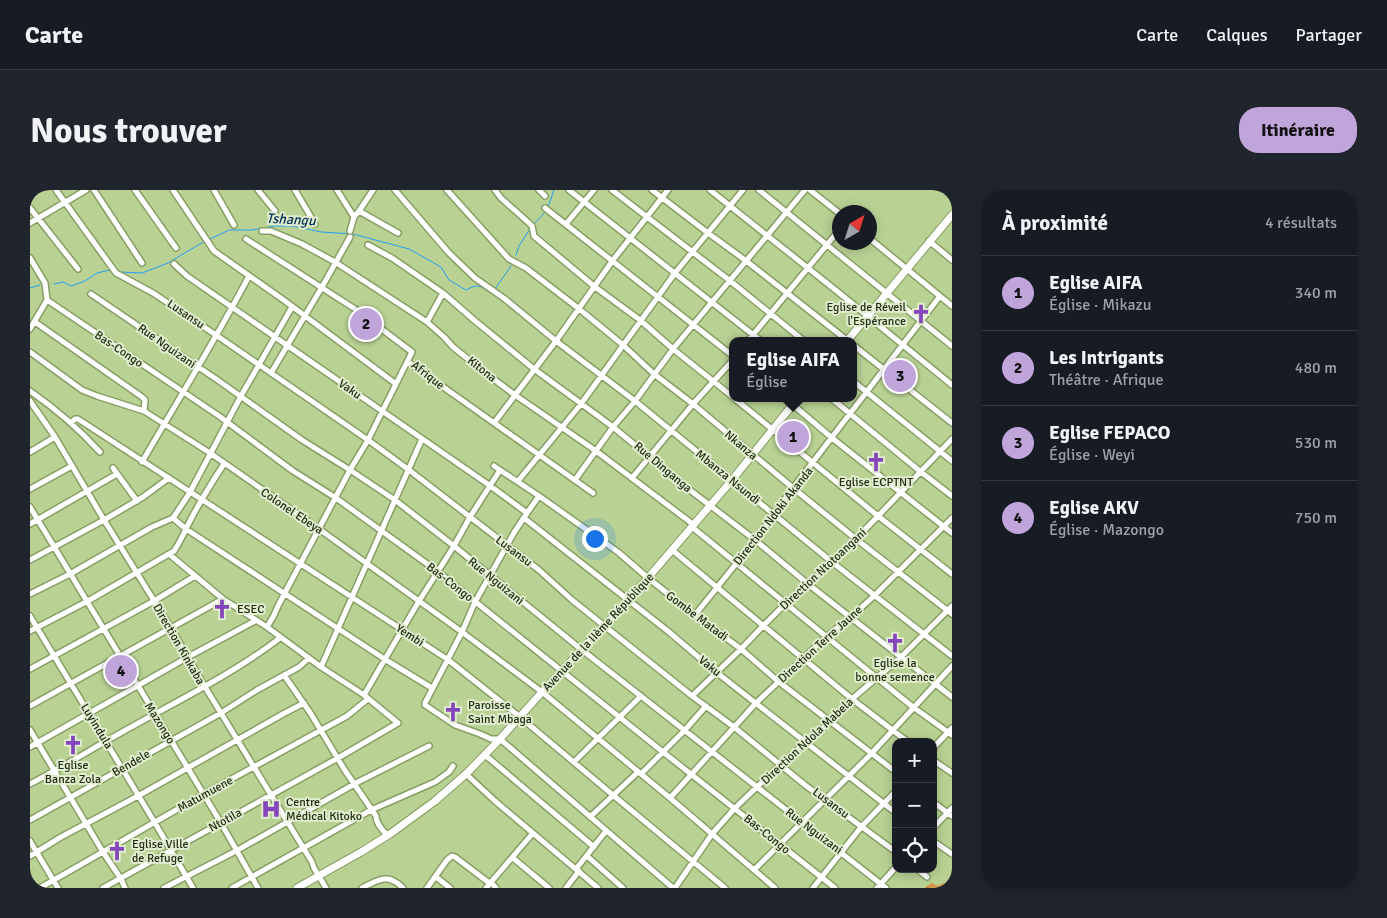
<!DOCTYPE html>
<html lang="fr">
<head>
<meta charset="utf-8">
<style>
  :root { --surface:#171b24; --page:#20242c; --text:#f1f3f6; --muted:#9ea1a6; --line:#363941; --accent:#c0a5db }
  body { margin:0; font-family:Signika,sans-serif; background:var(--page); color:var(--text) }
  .controls { position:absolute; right:15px; bottom:15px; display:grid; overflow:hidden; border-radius:10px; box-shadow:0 2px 12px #0003 }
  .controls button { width:45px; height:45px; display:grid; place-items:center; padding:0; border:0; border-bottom:1px solid var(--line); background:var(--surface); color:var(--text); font:25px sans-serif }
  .compass { position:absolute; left:802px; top:15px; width:45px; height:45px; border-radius:50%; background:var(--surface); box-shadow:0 2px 12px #0003; rotate:39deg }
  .you { position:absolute; left:564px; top:348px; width:18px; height:18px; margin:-12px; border:4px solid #fff; border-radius:50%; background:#1a73e8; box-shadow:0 0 0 8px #1a73e833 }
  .badge { display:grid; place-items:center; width:32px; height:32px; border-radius:50%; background:var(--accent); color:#111; font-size:16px; font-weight:700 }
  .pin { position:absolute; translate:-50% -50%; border:2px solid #fff; box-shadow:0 1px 5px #0006 }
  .popup { position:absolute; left:699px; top:147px; width:128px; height:65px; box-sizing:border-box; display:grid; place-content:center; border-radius:10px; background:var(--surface); filter:drop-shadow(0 1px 4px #0005); font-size:16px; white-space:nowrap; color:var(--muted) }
  .popup b { font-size:19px; color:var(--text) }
  .popup::after { content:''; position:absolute; left:50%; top:100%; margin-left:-10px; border:10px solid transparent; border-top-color:var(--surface) }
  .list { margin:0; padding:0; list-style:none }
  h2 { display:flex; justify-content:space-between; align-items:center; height:65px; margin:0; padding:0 20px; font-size:21px }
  h2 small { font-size:16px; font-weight:400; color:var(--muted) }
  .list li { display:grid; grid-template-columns:32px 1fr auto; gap:15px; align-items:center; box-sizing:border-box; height:75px; padding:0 20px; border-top:1px solid var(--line) }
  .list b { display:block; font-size:19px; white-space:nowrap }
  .list p { margin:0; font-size:16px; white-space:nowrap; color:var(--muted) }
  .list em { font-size:16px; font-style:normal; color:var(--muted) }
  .icon { flex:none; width:28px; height:28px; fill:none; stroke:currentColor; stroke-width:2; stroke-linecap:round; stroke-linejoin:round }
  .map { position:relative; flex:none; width:922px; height:698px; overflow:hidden; border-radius:20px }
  header { display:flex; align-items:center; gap:30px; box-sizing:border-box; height:70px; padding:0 25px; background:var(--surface); border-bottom:1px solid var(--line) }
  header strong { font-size:24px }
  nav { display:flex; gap:28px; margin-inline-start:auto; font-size:18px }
  .intro { display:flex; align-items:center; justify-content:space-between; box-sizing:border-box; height:120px; padding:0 30px }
  h1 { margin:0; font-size:35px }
  .button { padding:12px 22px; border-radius:20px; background:var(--accent); color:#111; font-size:18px; font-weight:700 }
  main { display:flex; gap:30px; padding:0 30px }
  aside { flex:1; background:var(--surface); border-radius:20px; box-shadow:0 2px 12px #0003 }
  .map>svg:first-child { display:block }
</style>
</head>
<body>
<header>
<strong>Carte</strong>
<nav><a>Carte</a><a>Calques</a><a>Partager</a></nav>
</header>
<div class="intro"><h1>Nous trouver</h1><a class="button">Itinéraire</a></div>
<main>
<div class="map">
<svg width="922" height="698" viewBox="0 0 922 698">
  <defs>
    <pattern id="garden-dots" width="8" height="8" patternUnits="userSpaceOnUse" patternTransform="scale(1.25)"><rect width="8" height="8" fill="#d5934a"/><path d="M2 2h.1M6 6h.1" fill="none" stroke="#ac783c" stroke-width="1.8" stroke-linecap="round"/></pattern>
  </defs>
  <rect width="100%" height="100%" fill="#b9d294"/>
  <!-- garden -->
  <path fill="url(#garden-dots)" d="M922,689V698H894L902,693L908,696Z"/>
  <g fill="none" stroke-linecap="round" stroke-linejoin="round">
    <!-- stream -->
    <path stroke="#259ef4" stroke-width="1" d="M518,17L524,0
      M504,34L516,21
      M178,50L199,40H222L244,36H262L291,42L323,44L379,59L411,77L419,90L436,100C448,94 449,95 459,102L462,101
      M486,65L489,56L500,39
      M89,82L112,83L138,73L175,51
      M24,94L33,92L41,96L55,91L67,83L80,80
      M0,98L10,95
      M465,99L481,76"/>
    <defs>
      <path id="minor" d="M26,0L86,83L123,103L186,145L338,250L379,280L509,380L542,410L662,506L704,537L775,595L866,662
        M64,0L112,73
        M105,0L146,58
        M143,0L184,61L255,111L366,194
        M184,0L204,35
        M228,0L245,21
        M265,0L285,34
        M307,0L324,27
        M365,0L419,63L445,88L475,109L526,151L605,211L802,372L922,466
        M417,0L479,69L496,78L548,118L593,155L624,184L663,214L763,298L826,349L922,424
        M465,0L471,8L499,33L502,36L504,46L565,97L610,130L643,159L703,207
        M509,0L515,6
        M539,0L731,151
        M582,0L699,90L774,151
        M622,0L678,43L715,70L818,151
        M680,0L808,102L922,195
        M729,0C793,52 858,104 922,156
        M780,0L809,23
        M0,18L48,79
        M515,18L703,166
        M329,21L368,43
        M0,33L56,0
        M536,34L564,0
        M232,41H241L272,54L305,72L397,132L414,147L423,157L453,181L485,205L566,261L664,335
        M320,41L324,27L329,21L343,0
        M839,48L922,116
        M216,49L325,119L382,162L338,250L320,280L249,414L243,427L237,437
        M899,51L922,70
        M338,55L362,68L413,103L444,130L504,179L583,237L656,297L725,350L778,394L922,507
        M0,68L15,93L17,110L0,139
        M144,74L157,86L459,295L497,323
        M61,104L189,191L272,250L320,280L365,310L424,356L552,460L856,698
        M17,110L189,226L263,281L306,308L407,381L633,562L805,698
        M5,132L112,207L115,210L114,221
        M397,132L413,103
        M718,151L809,40
        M823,155L922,233
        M0,162L52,200L67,206L114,221L180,263L289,339L432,442L512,502L640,608L745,698
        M378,172L563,303
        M241,183L292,97L320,47
        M823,191L922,271
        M0,201C26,219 49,239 70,262
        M704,208L848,326L922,384
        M755,208L802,248L922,343
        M801,208L891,282L922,306
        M0,211L25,247L74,330L141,438L175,497L282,672L284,678L296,698
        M41,233L45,229H48L417,469L490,527L584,606L695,698
        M464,233L526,151L583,70L638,0
        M0,262L25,247
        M112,272C148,210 186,149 219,86
        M464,276L509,306L588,362L618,388L665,425L711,459L749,492L866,582
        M83,278L107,311
        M602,288L663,214L703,170
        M545,290L583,237L605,211L643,159L775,0
        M488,291L551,214L645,83L713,0
        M0,299L42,276
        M509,306L497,323L485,341L445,412L432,442L395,513V515L425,535L450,544L461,549H470L643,698
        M0,317L191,633L228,698
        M143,328L156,339L356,470L402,498
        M143,328L159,304L211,206L262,117
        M494,328L639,442L686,482L866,623
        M0,334L87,284
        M662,337L847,488L883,517L922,545
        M642,360L822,509L878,552
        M0,370L74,330L113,307L139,288
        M0,404L40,384L122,337L143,328
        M665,425L725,350L763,298L910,106
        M0,426L125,633L163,698
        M0,441L58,411L144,361C151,351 155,340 161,329C171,310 182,292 194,274
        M291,477L392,249
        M0,479L124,411L165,386
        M254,485L281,524L314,579L346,626C346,633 351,638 355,643L359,644
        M334,505L389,411L424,356L440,327L470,280
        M662,506L711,459L733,436L756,413L778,394L826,349L922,249
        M0,516L193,409
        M0,540L73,662L91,689L95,698
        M0,557L158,467L225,431
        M903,558L922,538
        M455,565L564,657
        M903,570L922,583
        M544,572L611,506
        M435,584H436L465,611L568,698
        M611,584L655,540L676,516
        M0,594C35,576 68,555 103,536C153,508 204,483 250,448
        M640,608L726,513L796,447L821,427L844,406L922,328
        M903,612L922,626
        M560,627L608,582
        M0,630L191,523L227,500L269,477L279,468
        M903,638L922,618
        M0,651L28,698
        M903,651L922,664
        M0,666L31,647L108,606L253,524L274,513
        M557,666L593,698
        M483,668L519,698
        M546,679L576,641
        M887,679L897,687
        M724,680L841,564L922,476
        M406,687L420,698
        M10,698L174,604L317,526L338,509
        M73,698L308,568L368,533L334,505L291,477L237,437L193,409L139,364
        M134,698L206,661L328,592L399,556
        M202,698L341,620L405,592L419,582L423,576
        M332,698C349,689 358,683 373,698
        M397,698L417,670L422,666L425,667L458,692H461L466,698
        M456,698L503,643
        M536,698L549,681
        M645,698L682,644L705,618L751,574L800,532L822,509L871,467L922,416
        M783,698L832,636L866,601
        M847,698L866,677"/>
      <path id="tertiary" d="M817,151L922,25
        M267,698L331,662L360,644L405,611L437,583L470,549L512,502L599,410L702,290L768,208"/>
    </defs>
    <!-- minor casing -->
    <use href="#minor" stroke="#879e63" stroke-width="8"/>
    <!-- tertiary casing -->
    <use href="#tertiary" stroke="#879e63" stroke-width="9"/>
    <!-- minor -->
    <use href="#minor" stroke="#fff" stroke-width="5"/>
    <!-- tertiary -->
    <use href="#tertiary" stroke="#fff" stroke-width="7"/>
  </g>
  <!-- icons -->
  <defs>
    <symbol id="church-bare" viewBox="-9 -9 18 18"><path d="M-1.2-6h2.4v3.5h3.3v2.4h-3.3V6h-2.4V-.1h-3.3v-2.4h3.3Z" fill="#8546bb" stroke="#e0edce" stroke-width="2.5" paint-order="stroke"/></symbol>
    <symbol id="hospital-bare" viewBox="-9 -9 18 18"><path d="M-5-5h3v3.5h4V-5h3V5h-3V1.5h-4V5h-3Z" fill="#8546bb" stroke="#e0edce" stroke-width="2.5" paint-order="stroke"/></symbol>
  </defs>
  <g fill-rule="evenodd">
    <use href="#church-bare" x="877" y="110" width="28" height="28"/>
    <use href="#church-bare" x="832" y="258" width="28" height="28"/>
    <use href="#church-bare" x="178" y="405" width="28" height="28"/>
    <use href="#church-bare" x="851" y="439" width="28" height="28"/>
    <use href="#church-bare" x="409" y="508" width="28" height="28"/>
    <use href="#church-bare" x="29" y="541" width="28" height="28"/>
    <use href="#hospital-bare" x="227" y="605" width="28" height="28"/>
    <use href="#church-bare" x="73" y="647" width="28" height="28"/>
  </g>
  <g text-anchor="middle" stroke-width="4" stroke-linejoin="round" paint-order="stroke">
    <!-- poi labels -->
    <g font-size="12" fill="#232d14" stroke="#e0edce" text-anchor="start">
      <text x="876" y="121" text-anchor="end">Eglise de Réveil<tspan x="876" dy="14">l'Espérance</tspan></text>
      <text x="846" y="296" text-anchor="middle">Eglise ECPTNT</text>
      <text x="207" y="423">ESEC</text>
      <text x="865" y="477" text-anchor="middle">Eglise la<tspan x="865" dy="14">bonne semence</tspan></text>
      <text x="438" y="519">Paroisse<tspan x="438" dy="14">Saint Mbaga</tspan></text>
      <text x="43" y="579" text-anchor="middle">Eglise<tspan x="43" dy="14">Banza Zola</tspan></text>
      <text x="256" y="616">Centre<tspan x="256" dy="14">Médical Kitoko</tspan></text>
      <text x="102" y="658">Eglise Ville<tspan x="102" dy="14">de Refuge</tspan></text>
    </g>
    <!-- street labels -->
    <g font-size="12" fill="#232d14" stroke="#e0edce">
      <text transform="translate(156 124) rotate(34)" y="4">Lusansu</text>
      <text transform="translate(137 156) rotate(35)" y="4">Rue Nguizani</text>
      <text transform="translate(89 159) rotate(34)" y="4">Bas-Congo</text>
      <text transform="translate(452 179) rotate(38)" y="4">Kitona</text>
      <text transform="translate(398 185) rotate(38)" y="4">Afrique</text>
      <text transform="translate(320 199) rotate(35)" y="4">Vaku</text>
      <text transform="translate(711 255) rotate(40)" y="4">Nkanza</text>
      <text transform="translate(633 277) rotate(40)" y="4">Rue Dinganga</text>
      <text transform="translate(698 287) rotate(39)" y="4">Mbanza Nsundi</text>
      <text transform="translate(262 321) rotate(34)" y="4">Colonel Ebeya</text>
      <text transform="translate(743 326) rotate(-52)" y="4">Direction Ndoki Akanda</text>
      <text transform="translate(484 361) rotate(37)" y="4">Lusansu</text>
      <text transform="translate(793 379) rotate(-43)" y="4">Direction Ntotoangani</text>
      <text transform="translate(466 391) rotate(39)" y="4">Rue Nguizani</text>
      <text transform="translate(420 392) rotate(38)" y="4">Bas-Congo</text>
      <text transform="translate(667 426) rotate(37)" y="4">Gombe Matadi</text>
      <text transform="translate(568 442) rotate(-47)" y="4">Avenue de la IIème République</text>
      <text transform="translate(380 445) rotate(33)" y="4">Yembi</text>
      <text transform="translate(149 454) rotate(60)" y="4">Direction Kinkaba</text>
      <text transform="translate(790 454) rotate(-42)" y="4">Direction Terre Jaune</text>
      <text transform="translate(680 476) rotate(39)" y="4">Vaku</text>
      <text transform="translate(130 533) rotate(58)" y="4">Mazongo</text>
      <text transform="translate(67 536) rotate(59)" y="4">Luyindula</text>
      <text transform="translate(777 551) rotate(-43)" y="4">Direction Ndola Mabela</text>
      <text transform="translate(101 573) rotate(-30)" y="4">Bendele</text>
      <text transform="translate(175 604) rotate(-29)" y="4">Matumuene</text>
      <text transform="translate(801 613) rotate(37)" y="4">Lusansu</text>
      <text transform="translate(195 630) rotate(-29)" y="4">Ntotila</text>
      <text transform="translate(784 641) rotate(37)" y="4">Rue Nguizani</text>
      <text transform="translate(737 644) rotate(39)" y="4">Bas-Congo</text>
    </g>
    <!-- water labels -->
    <g font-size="14" font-style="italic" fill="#043355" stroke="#e0edce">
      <text transform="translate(261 29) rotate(3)" y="5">Tshangu</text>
    </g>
  </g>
</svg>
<div class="controls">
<button>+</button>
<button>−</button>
<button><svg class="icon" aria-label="locate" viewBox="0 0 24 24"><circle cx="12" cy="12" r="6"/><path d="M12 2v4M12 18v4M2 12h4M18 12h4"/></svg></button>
</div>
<svg class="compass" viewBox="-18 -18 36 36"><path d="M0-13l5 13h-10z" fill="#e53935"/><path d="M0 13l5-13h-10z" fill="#9ea1a6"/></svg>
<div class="you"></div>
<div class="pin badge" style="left:763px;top:247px">1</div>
<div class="popup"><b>Eglise AIFA</b>Église</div>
<div class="pin badge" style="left:336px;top:134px">2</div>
<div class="pin badge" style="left:870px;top:186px">3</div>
<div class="pin badge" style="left:91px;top:481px">4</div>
</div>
<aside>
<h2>À proximité<small>4 résultats</small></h2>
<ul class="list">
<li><span class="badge">1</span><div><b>Eglise AIFA</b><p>Église · Mikazu</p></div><em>340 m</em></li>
<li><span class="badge">2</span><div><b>Les Intrigants</b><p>Théâtre · Afrique</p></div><em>480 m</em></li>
<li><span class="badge">3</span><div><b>Eglise FEPACO</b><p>Église · Weyi</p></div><em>530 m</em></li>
<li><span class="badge">4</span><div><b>Eglise AKV</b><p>Église · Mazongo</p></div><em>750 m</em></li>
</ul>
</aside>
</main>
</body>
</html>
